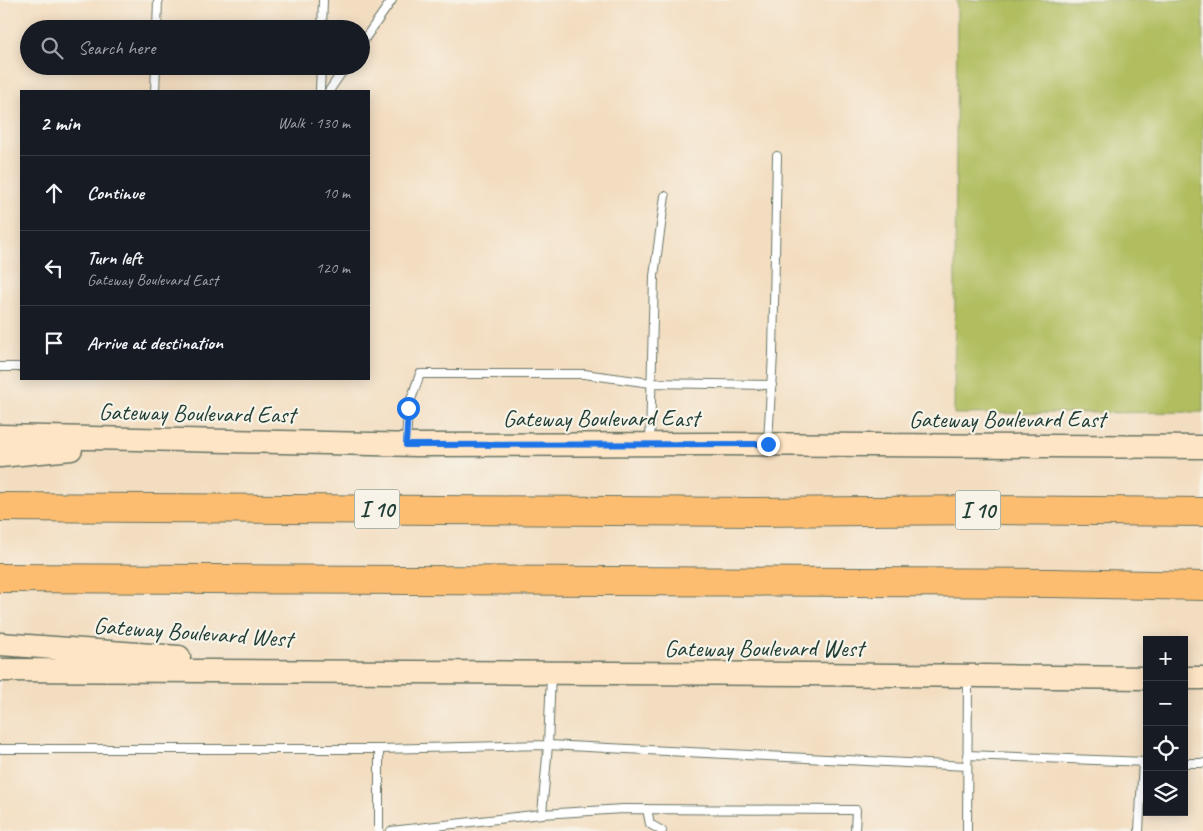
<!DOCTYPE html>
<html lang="en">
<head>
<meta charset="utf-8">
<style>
  :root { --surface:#171b24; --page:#242831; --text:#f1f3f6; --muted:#9ea1a6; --line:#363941 }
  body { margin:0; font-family:Caveat,sans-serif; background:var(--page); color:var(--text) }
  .controls { position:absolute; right:15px; bottom:15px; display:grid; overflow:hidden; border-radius:0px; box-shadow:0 2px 12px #0003 }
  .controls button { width:45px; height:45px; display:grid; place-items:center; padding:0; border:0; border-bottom:1px solid var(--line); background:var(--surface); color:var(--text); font:25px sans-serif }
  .stop { position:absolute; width:15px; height:15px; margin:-11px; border:4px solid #1a73e8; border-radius:50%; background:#fff }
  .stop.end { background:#1a73e8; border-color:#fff; box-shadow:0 1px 5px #0008 }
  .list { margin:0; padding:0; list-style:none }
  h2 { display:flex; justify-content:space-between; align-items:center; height:65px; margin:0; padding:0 20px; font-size:21px }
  h2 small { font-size:16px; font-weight:400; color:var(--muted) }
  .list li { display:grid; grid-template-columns:32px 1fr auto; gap:15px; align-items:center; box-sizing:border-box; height:75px; padding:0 20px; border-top:1px solid var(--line) }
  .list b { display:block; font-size:19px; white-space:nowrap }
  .list p { margin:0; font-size:16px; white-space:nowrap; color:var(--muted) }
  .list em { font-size:16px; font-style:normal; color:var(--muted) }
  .icon { flex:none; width:28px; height:28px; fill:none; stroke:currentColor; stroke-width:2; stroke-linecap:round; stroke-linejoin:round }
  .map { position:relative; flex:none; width:1203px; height:831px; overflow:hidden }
  .search { position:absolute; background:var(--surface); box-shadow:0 2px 12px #0003; left:20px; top:20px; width:350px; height:55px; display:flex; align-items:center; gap:12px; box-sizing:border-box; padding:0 18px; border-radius:28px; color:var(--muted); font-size:19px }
  .panel { position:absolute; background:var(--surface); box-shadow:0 2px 12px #0003; left:20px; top:90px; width:350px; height:290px; border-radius:0px }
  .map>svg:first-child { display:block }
</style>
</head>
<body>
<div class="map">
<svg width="1203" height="831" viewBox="0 0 1203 831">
  <rect width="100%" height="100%" fill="#f7f3e8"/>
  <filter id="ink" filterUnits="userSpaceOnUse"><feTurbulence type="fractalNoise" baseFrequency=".02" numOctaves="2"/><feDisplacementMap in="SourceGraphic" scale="10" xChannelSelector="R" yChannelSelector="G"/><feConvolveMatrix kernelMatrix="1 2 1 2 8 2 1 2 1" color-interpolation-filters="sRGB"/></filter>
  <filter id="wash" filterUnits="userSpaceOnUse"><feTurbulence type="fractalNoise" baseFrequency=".0096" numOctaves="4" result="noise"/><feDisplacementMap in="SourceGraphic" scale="20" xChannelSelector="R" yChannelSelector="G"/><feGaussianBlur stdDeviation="1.12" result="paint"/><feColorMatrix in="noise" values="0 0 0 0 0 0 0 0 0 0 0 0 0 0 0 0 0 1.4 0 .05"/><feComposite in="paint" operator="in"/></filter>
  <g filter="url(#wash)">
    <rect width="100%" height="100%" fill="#f3ddc0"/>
    <!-- green -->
    <path fill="#b1bd5f" stroke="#687d4a" d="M957,0H1203V412L954,414Z"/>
  </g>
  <g filter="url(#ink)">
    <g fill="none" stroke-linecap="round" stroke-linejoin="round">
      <defs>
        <path id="lane" d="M157,29L158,0
          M322,29L323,0
          M361,44L392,0
          M155,91L156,66
          M320,91L321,66
          M329,91L346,66
          M0,367H21
          M650,442L654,276L665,196
          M768,442L773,354L777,156
          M406,443L408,408L420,374H584L651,383L772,385
          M551,675L548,745L542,814L623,809L856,810L855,831
          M0,749H379L548,745L967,766
          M379,749V831
          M967,755L1147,762
          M1184,763H1203
          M647,809L650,824L662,831
          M391,831L542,814
          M967,831L968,678
          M1139,831L1143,762"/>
        <path id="secondary" d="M0,436L417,445L712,444L1203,447
          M0,456L71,449
          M0,644L179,657
          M0,670L808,674L1147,678
          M1184,678H1203"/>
        <path id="highway" d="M0,507L754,512L983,510L1203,512
          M0,578L1052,583L1203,586"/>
      </defs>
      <!-- lane casing -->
      <use href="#lane" stroke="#697565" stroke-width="10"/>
      <!-- secondary casing -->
      <use href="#secondary" stroke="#697565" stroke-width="25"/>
      <!-- highway casing -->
      <use href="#highway" stroke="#697565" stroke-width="30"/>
      <!-- lane -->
      <use href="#lane" stroke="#fff" stroke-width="8"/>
      <!-- secondary -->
      <use href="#secondary" stroke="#fee5c5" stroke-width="22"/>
      <!-- highway -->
      <use href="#highway" stroke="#fcbd6f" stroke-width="28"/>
    </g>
  </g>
  <g fill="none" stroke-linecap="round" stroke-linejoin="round" filter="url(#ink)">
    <!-- route -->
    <path stroke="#1a73e8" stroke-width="6" d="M408,408L406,445L768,444"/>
  </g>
  <g text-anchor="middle" stroke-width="4.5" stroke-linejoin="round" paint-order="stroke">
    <!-- shield labels -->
    <g fill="#f7f3e8" stroke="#60746a" stroke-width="1">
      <rect x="354.5" y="489.5" width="45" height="39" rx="4"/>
      <rect x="955.5" y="490.5" width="45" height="39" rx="4"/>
    </g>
    <g font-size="22" font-weight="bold" fill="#1f3d34">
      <text x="377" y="517">I 10</text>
      <text x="978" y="518">I 10</text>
    </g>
    <!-- street labels -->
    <g font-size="24" fill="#1f3d34" stroke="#f7f3e8">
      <text transform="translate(197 413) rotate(1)" y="8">Gateway Boulevard East</text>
      <text x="601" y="426">Gateway Boulevard East</text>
      <text x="1007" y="427">Gateway Boulevard East</text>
      <text transform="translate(193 632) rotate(4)" y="8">Gateway Boulevard West</text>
      <text x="764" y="656">Gateway Boulevard West</text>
    </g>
  </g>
</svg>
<div class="controls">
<button>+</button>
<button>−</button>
<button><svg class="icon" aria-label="locate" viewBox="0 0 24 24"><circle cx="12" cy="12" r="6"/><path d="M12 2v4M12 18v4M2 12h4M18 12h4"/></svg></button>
<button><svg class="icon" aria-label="layers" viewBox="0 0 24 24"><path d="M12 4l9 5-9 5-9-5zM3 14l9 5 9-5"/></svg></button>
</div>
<div class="stop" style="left:408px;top:408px"></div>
<div class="stop end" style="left:768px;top:444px"></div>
<div class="search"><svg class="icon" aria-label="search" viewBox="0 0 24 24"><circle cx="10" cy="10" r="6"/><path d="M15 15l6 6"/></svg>Search here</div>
<section class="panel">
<h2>2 min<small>Walk · 130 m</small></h2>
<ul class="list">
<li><svg class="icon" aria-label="ahead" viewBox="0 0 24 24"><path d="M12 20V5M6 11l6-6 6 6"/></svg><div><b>Continue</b></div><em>10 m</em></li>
<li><svg class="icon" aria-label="left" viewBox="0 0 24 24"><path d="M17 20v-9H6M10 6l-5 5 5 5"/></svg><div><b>Turn left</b><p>Gateway Boulevard East</p></div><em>120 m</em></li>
<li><svg class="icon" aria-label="arrive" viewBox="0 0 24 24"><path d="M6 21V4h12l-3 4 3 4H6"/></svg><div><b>Arrive at destination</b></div></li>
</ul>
</section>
</div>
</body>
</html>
